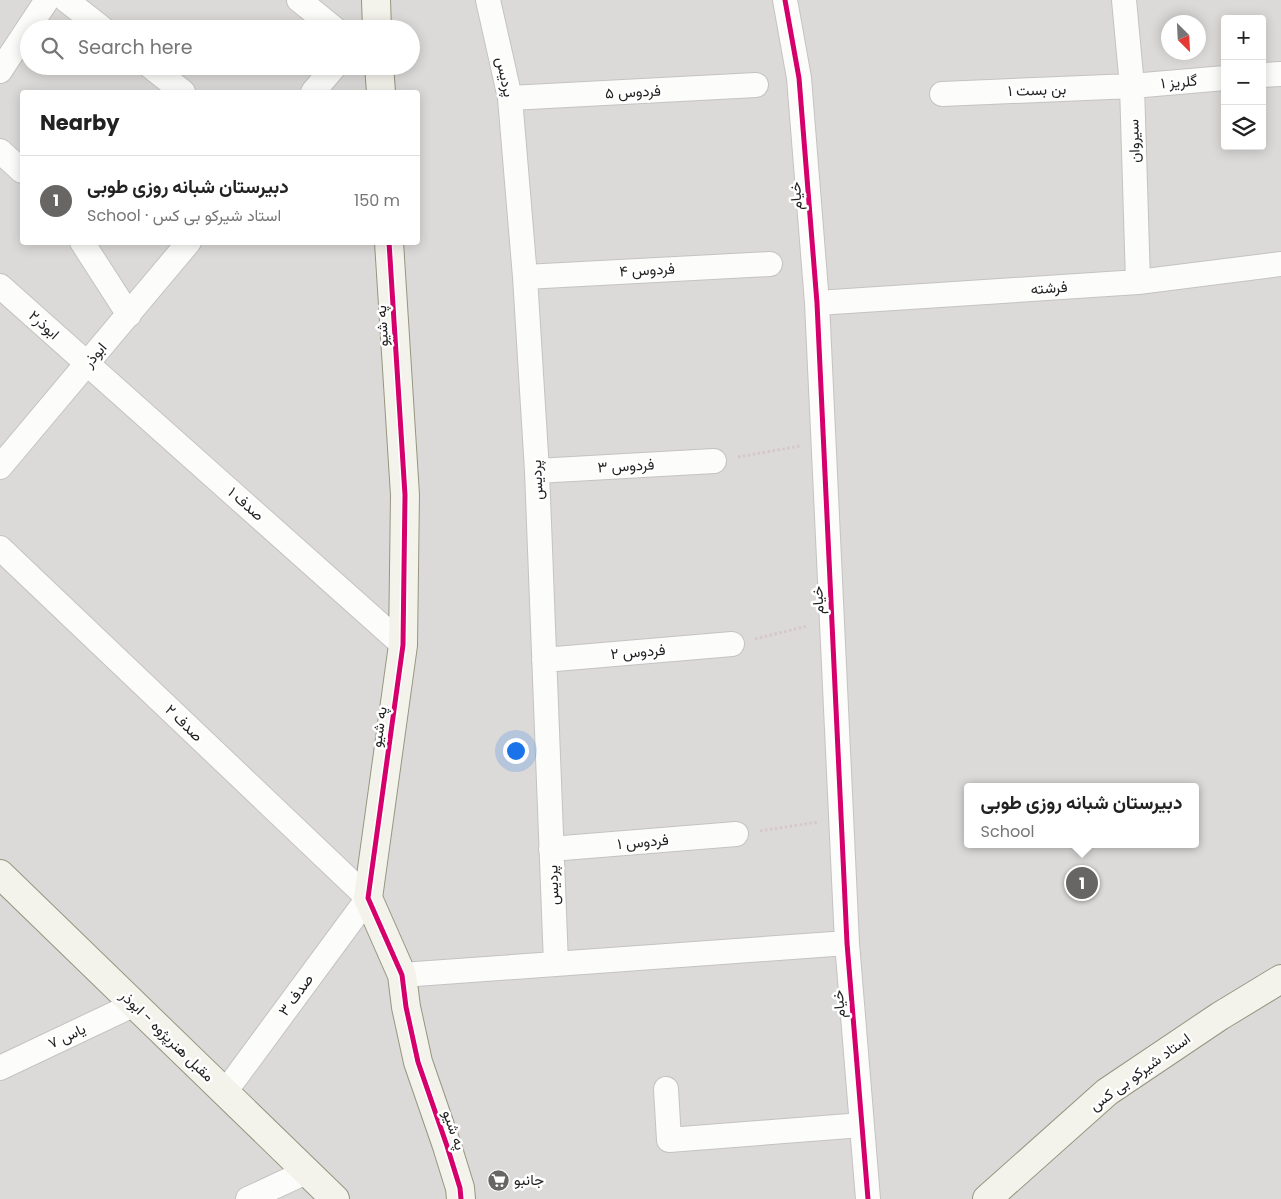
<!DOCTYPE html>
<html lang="en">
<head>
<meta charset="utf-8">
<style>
  :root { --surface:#fff; --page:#f6f6f6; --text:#222; --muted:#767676; --line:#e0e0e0; --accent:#676665 }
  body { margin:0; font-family:Poppins,Vazirmatn,sans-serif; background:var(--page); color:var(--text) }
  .controls { position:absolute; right:15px; top:15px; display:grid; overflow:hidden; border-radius:5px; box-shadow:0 2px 12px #0003 }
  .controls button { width:45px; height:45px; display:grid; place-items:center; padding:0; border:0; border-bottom:1px solid var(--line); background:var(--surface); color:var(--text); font:25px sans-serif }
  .compass { position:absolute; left:1161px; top:15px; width:45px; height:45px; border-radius:50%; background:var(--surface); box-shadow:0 2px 12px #0003; rotate:156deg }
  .you { position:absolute; left:515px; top:750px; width:18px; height:18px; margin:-12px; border:4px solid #fff; border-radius:50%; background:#1a73e8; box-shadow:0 0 0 8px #1a73e833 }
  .badge { display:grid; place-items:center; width:32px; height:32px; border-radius:50%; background:var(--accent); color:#fff; font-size:16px; font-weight:700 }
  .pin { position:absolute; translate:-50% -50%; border:2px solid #fff; box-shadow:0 1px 5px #0006 }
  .popup { position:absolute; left:964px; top:783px; width:235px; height:65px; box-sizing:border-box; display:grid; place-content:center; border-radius:5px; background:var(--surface); filter:drop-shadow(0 1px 4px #0005); font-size:16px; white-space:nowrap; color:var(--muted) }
  .popup b { font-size:19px; color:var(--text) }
  .popup::after { content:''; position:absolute; left:50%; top:100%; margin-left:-10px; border:10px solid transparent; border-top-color:var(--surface) }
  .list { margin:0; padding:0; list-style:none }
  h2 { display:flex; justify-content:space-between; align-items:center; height:65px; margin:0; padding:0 20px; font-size:21px }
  h2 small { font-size:16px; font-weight:400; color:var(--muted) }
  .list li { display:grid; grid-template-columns:32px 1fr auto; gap:15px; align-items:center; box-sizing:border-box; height:90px; padding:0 20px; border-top:1px solid var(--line) }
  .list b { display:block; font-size:19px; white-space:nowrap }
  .list p { margin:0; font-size:16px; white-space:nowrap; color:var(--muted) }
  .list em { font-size:16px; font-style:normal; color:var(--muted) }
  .icon { flex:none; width:28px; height:28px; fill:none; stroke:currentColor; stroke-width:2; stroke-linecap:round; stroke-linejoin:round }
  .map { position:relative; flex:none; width:1281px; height:1199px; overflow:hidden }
  .search { position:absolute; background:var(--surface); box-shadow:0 2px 12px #0003; left:20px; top:20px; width:400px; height:55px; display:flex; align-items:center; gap:12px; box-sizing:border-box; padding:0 18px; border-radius:28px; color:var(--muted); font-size:19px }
  .panel { position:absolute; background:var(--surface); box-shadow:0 2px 12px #0003; left:20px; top:90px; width:400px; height:155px; border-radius:5px }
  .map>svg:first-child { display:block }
</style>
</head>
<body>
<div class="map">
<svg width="1281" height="1199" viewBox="0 0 1281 1199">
  <rect width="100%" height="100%" fill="#edeae7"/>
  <!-- residential -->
  <path fill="#dcdad9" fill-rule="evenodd" d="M0,0H1281V1199H0ZM1225,19H1262V146H1225ZM1168,22H1198V52H1168ZM29,29H411V66H29ZM22,92H418V242H22ZM968,787H1196V844H968Z"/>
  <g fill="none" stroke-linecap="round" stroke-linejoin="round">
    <defs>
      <path id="street" d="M66,0L103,29
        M299,0L335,29
        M488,0L510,98L525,277L537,471L556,964
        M785,0L799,78L817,303L847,943L868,1199
        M1124,0L1132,86L1138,282
        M150,66L183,92
        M0,71L47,0
        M1262,75L1281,74
        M313,92L335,66
        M942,94L1132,86L1225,78
        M510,98L756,85
        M0,151L22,171
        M82,242L129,315
        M525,277L770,264
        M0,286L403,645
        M817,303L1138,282L1281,264
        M0,467L189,242
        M537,471L714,461
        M0,548L368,898L225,1092
        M544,660L732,644
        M551,849L736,834
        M402,975L847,943
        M0,1068L135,1004
        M666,1089L669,1140L862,1125
        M248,1199L306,1172"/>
      <path id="secondary" d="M376,0L377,29
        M379,66L381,92
        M389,242L405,495L403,645L368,898L402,975L406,1007L418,1062L447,1146L460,1188L461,1199
        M0,874L335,1199
        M987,1199L1107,1092L1220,1016L1281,979"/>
    </defs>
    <!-- street casing -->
    <use href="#street" stroke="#c4c3c2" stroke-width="26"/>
    <!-- secondary casing -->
    <use href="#secondary" stroke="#969680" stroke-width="30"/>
    <!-- path -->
    <path stroke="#d6c8c6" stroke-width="3" stroke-dasharray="2.5 2.5" stroke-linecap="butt" d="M738,457L800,446
      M755,639L807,626
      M760,831L818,822"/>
    <!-- street -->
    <use href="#street" stroke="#fcfcfb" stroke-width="24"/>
    <!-- secondary -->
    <use href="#secondary" stroke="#f3f2eb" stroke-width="28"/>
    <defs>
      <path id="cycleway" d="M785,0L799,78L817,303L847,943L868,1199
        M389,242L405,495L403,645L368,898L402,975L406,1007L418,1062L447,1146L460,1188L461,1199"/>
    </defs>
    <!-- cycleway casing -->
    <use href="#cycleway" stroke="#fff" stroke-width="8"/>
    <!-- cycleway -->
    <use href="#cycleway" stroke="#d6006c" stroke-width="5"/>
  </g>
  <!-- icons -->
  <defs>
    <symbol id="supermarket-disc" viewBox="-11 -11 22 22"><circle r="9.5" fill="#676665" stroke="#fff"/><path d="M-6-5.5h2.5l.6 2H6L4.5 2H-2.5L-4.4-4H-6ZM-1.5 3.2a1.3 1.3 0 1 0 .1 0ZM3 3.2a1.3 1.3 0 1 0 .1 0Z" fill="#fff"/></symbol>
  </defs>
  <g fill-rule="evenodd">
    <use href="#supermarket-disc" x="486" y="1168" width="25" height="25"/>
  </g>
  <g text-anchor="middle" stroke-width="5" stroke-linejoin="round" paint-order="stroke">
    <!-- street labels -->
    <g font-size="15" fill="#1f1f1f" stroke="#fff">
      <text transform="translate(505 77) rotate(78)" y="5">پردیس</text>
      <text transform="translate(1179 82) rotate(-5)" y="5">گلریز ۱</text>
      <text transform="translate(1037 90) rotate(-2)" y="5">بن بست ۱</text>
      <text transform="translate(633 92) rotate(-3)" y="5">فردوس ۵</text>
      <text transform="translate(1134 141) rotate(-92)" y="5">سیروان</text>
      <text transform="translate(796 196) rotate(-94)" y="5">خیام</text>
      <text transform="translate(647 270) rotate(-3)" y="5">فردوس ۴</text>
      <text transform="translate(1049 288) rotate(-4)" y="5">فرشته</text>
      <text transform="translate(44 325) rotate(42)" y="5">ابوذر۲</text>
      <text transform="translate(382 326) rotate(-93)" y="5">په شیو</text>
      <text transform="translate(95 355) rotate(-50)" y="5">ابوذر</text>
      <text transform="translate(626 466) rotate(-3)" y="5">فردوس ۳</text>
      <text transform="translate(537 480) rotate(-93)" y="5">پردیس</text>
      <text transform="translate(246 504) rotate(42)" y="5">صدف ۱</text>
      <text transform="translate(818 600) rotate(-93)" y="5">خیام</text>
      <text transform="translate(638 652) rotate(-5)" y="5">فردوس ۲</text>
      <text transform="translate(184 723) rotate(44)" y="5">صدف ۲</text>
      <text transform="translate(379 727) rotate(-82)" y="5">په شیو</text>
      <text transform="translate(643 842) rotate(-5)" y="5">فردوس ۱</text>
      <text transform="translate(553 885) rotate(-92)" y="5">پردیس</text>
      <text transform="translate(296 995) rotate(-54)" y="5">صدف ۳</text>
      <text transform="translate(839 1004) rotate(-95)" y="5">خیام</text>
      <text transform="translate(67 1036) rotate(-25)" y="5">یاس ۷</text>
      <text transform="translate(167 1036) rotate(44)" y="5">مقبل هنرپژوه - ابوذر</text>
      <text transform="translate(1140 1072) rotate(-36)" y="5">استاد شیرکو بی کس</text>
      <text transform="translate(454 1130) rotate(71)" y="5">په شیو</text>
    </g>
    <!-- poi labels -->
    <g font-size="15" fill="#1f1f1f" stroke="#fff" text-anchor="start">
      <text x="514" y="1185">جانبو</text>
    </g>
  </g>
</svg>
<div class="controls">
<button>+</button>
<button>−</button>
<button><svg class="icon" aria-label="layers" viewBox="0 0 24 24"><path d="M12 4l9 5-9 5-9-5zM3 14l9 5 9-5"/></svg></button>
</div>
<svg class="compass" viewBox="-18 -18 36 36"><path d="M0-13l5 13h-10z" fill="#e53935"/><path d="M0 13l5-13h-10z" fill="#767676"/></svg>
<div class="you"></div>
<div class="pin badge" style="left:1082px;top:883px">1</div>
<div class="popup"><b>دبیرستان شبانه روزی طوبی</b>School</div>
<div class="search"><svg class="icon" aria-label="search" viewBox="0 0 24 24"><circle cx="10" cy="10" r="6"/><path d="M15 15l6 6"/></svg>Search here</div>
<section class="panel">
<h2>Nearby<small></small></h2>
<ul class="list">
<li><span class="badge">1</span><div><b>دبیرستان شبانه روزی طوبی</b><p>School · استاد شیرکو بی کس</p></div><em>150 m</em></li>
</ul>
</section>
</div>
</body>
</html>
